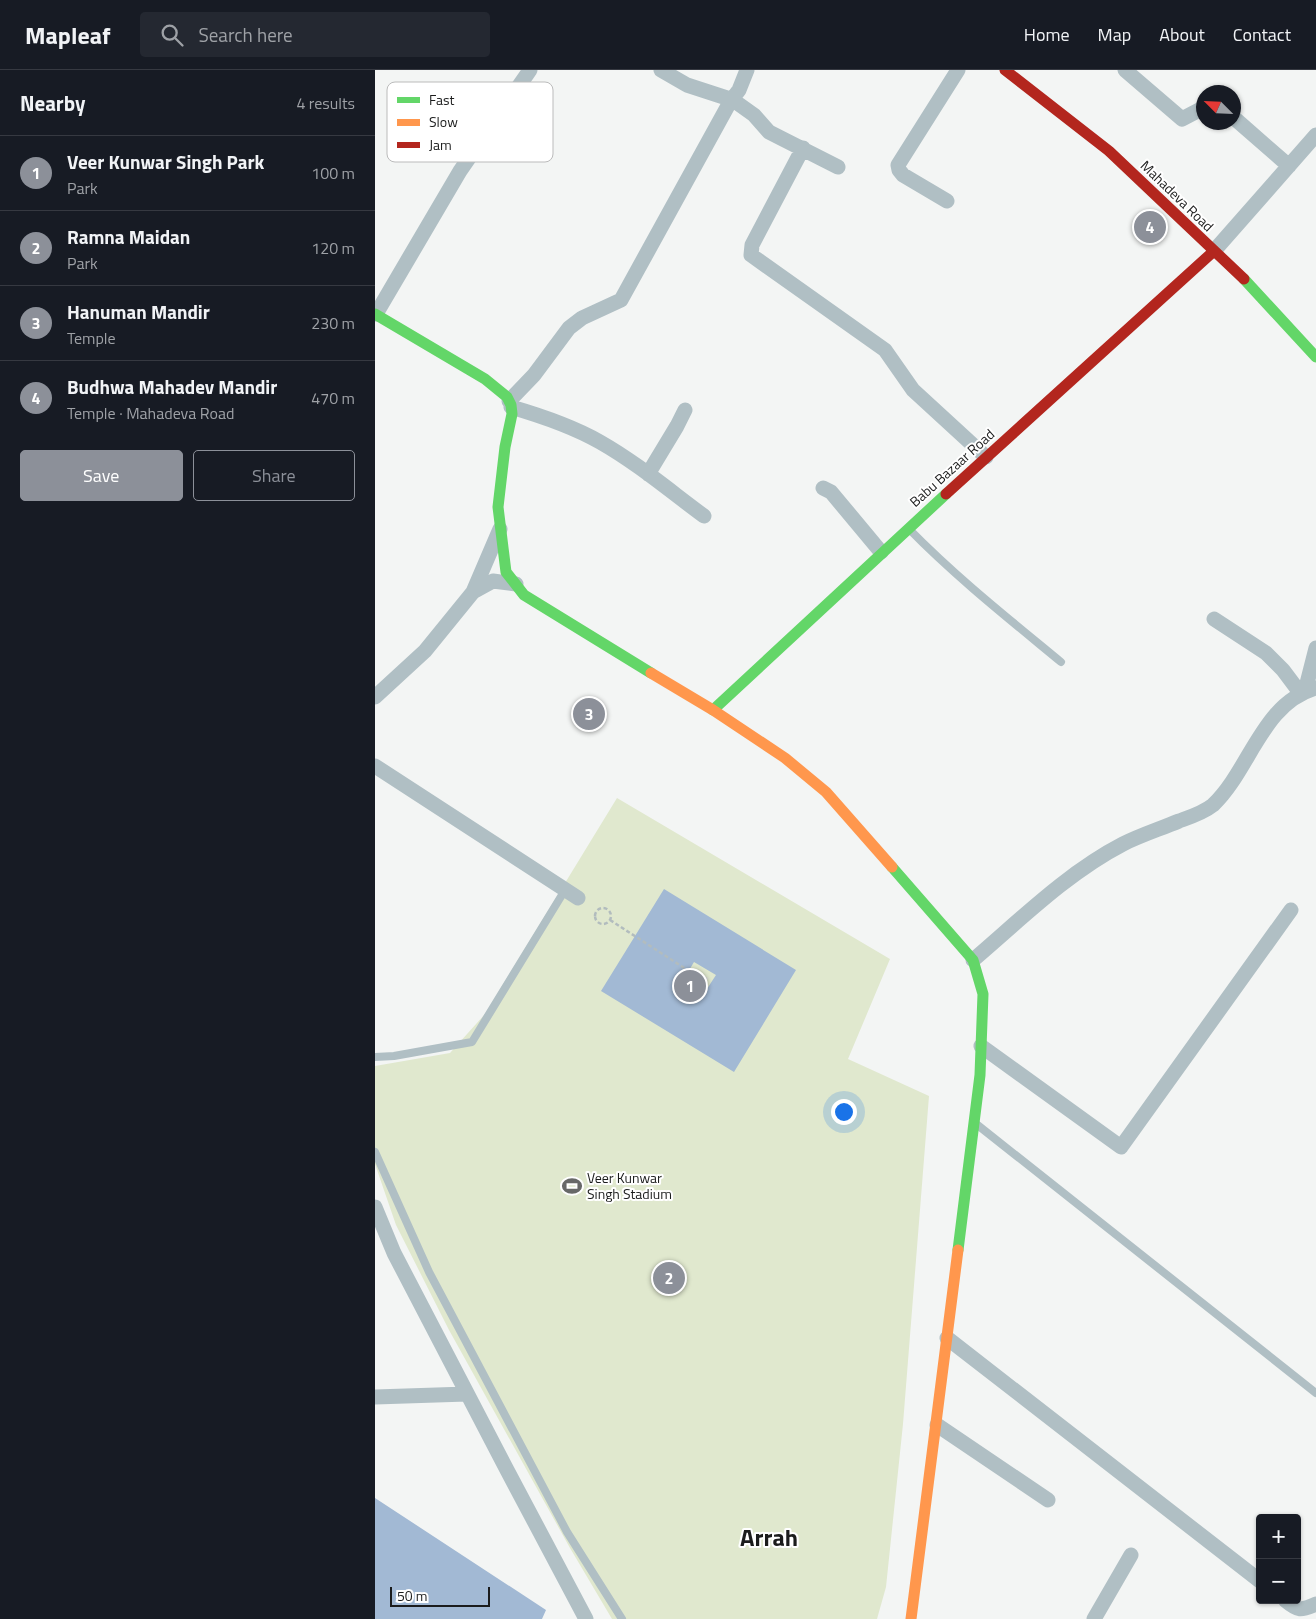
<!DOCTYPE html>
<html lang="en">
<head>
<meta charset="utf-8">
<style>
  :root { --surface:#171b24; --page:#242831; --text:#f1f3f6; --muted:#9ea1a6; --line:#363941; --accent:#8c9099 }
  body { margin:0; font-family:"Titillium Web",sans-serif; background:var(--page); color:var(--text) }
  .controls { position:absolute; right:15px; bottom:15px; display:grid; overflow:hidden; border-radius:5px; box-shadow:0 1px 4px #0004 }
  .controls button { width:45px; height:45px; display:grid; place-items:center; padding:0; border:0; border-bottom:1px solid var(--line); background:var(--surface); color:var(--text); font:25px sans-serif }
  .compass { position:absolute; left:821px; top:15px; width:45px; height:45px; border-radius:50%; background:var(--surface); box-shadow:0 1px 4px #0004; rotate:294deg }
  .scale { position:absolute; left:15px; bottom:12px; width:100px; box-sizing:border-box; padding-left:5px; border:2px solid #1b1c1c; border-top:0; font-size:14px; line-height:18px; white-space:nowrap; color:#1b1c1c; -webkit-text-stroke:4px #fff; paint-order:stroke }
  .you { position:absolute; left:468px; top:1041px; width:18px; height:18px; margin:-12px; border:4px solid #fff; border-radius:50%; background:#1a73e8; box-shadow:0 0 0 8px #1a73e833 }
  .badge { display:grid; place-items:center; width:32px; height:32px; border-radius:50%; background:var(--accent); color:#fff; font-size:16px; font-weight:700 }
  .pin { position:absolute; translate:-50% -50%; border:2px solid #fff; box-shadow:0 1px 5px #0006 }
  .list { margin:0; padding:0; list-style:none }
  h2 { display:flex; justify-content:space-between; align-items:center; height:65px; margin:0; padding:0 20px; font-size:21px }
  h2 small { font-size:16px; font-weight:400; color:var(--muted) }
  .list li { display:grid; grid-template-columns:32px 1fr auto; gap:15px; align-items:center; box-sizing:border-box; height:75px; padding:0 20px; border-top:1px solid var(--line) }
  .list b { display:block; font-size:19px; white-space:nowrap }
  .list p { margin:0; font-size:16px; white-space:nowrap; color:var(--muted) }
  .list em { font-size:16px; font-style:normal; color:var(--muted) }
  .actions { display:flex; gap:10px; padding:15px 20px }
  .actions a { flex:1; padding:11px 0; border:1px solid var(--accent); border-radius:5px; text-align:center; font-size:18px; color:var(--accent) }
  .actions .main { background:var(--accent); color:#fff }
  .icon { flex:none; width:28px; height:28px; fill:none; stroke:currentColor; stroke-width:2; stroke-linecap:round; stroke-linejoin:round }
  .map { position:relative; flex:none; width:941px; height:1549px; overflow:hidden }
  header { display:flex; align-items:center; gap:30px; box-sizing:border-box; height:70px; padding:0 25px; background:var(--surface); border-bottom:1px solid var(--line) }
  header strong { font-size:24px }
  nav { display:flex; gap:28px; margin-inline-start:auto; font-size:18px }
  .search { width:350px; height:45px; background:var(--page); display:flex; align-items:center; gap:12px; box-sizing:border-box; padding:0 18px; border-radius:5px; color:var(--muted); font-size:19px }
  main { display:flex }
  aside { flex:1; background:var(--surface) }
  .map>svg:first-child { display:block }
</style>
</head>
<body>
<header>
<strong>Mapleaf</strong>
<div class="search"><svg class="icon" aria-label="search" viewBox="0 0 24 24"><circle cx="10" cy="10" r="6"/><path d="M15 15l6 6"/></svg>Search here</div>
<nav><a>Home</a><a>Map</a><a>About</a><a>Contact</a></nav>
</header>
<main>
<aside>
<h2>Nearby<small>4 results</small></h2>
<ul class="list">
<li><span class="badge">1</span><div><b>Veer Kunwar Singh Park</b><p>Park</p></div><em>100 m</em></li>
<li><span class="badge">2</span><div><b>Ramna Maidan</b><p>Park</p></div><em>120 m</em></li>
<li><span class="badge">3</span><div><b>Hanuman Mandir</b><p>Temple</p></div><em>230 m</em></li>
<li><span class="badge">4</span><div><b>Budhwa Mahadev Mandir</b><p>Temple · Mahadeva Road</p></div><em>470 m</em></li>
</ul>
<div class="actions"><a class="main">Save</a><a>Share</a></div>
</aside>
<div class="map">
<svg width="941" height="1549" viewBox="0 0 941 1549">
  <rect width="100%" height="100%" fill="#f3f5f4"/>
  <!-- green -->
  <path fill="#e0e8ce" d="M242,728L515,889L473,989L554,1026L528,1354L511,1517L502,1549H237L195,1478L74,1260L21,1155L0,1094V996L75,983L110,944Z"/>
  <!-- water -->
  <path fill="#a2b9d4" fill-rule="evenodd" d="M289,819L421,900L359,1002L226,921ZM319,892L341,905L328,925L307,912Z
    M0,1428L171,1540L167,1549H0Z"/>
  <!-- building -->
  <path fill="#dddedd" d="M319,900L333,908L326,919L313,910Z"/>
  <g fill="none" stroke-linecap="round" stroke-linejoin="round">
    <!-- path -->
    <path stroke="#b2bcbe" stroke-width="2.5" stroke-dasharray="4 2.5" stroke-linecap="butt" d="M220 846a8 8 0 1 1 16 0a8 8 0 1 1-16 0Z
      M235,850L317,903"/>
    <!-- lane -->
    <path stroke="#b0bfc4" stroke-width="8" d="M534,459C581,507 634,549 686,592
      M0,987L19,986L97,972L190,820
      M600,1053L941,1323
      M0,1082L54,1202L192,1462L247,1549"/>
    <!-- street -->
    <path stroke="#b0bfc4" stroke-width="15" d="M286,0L312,15L358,30L379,45L394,62L463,97
      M750,0L807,49L828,38
      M858,47L914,96
      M428,78L377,175L376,185L510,280L538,320L611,387
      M572,131L528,105L524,100L523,95L583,0
      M839,181L941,65
      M1,244L85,101L155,0
      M134,331L159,305L194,258L207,248L246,230L355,32L364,20L372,0
      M136,337C167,346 197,356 225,372C262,393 295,421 329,446
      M273,404L302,356L310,340
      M448,418L456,422L506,482
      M98,522L125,459
      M839,549L891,583L908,600L926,624
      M930,621L941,578
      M0,627L50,581L98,522L118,511L141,514
      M0,696L203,828
      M598,890C645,850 692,803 748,774C766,765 785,759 804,751C815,747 828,743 838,735C875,700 887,633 941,618
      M606,976L746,1077L916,840
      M0,1137L19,1183L132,1400L211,1549
      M572,1268L885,1511
      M0,1327L92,1324
      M562,1355L673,1430
      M910,1530C923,1541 926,1541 941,1534
      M719,1549L756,1485"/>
    <!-- fast -->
    <path stroke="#63d668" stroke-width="11" d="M869,209L941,287
      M0,244L110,309L132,327L136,335L137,344L130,377L123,437L131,502L149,525L276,603
      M338,640L571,424
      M517,797L598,890L608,924L605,1005L583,1180"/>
    <!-- slow -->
    <path stroke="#ff974d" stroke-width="11" d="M276,603L338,640L410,688L451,722L517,797
      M536,1549L583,1180"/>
    <!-- jam -->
    <path stroke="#b3261e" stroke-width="11" d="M630,0L734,81L869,209
      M571,424L839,181"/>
  </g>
  <!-- icons -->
  <defs>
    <symbol id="stadium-bare" viewBox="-9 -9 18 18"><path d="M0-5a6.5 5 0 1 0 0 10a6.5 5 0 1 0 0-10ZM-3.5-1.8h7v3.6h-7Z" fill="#676868" stroke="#fff" stroke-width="2.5" paint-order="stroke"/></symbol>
  </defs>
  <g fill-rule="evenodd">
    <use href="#stadium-bare" x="183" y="1102" width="28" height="28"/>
  </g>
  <g text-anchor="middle" stroke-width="4" stroke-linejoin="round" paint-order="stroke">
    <!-- street labels -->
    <g font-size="14" fill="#1b1c1c" stroke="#fff">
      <text transform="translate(802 126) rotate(44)" y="5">Mahadeva Road</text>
      <text transform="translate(577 398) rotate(-42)" y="5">Babu Bazaar Road</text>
    </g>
    <!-- poi labels -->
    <g font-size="14" fill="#1b1c1c" stroke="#fff" text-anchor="start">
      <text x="212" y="1113">Veer Kunwar<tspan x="212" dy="16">Singh Stadium</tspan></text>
    </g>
    <!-- town labels -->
    <g font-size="24" font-weight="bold" fill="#1b1c1c" stroke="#fff">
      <text x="394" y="1476">Arrah</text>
    </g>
  </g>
  <!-- legend -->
  <rect x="12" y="12" width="166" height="80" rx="8" fill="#fff" stroke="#bbb" stroke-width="1"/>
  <rect x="22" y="27" width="23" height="6" fill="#63d668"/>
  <rect x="22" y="49" width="23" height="7" fill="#ff974d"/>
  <rect x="22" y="72" width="23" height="6" fill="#b3261e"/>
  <g font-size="14" fill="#1b1c1c">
    <text x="54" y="35">Fast</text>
    <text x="54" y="57">Slow</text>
    <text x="54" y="80">Jam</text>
  </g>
</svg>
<div class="controls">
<button>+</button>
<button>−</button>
</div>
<svg class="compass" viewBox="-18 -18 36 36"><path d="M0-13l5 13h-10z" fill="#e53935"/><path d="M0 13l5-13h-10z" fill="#9ea1a6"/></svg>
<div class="scale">50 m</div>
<div class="you"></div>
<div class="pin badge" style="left:315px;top:916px">1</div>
<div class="pin badge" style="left:294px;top:1208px">2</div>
<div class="pin badge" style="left:214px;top:644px">3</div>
<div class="pin badge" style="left:775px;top:157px">4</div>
</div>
</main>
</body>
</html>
